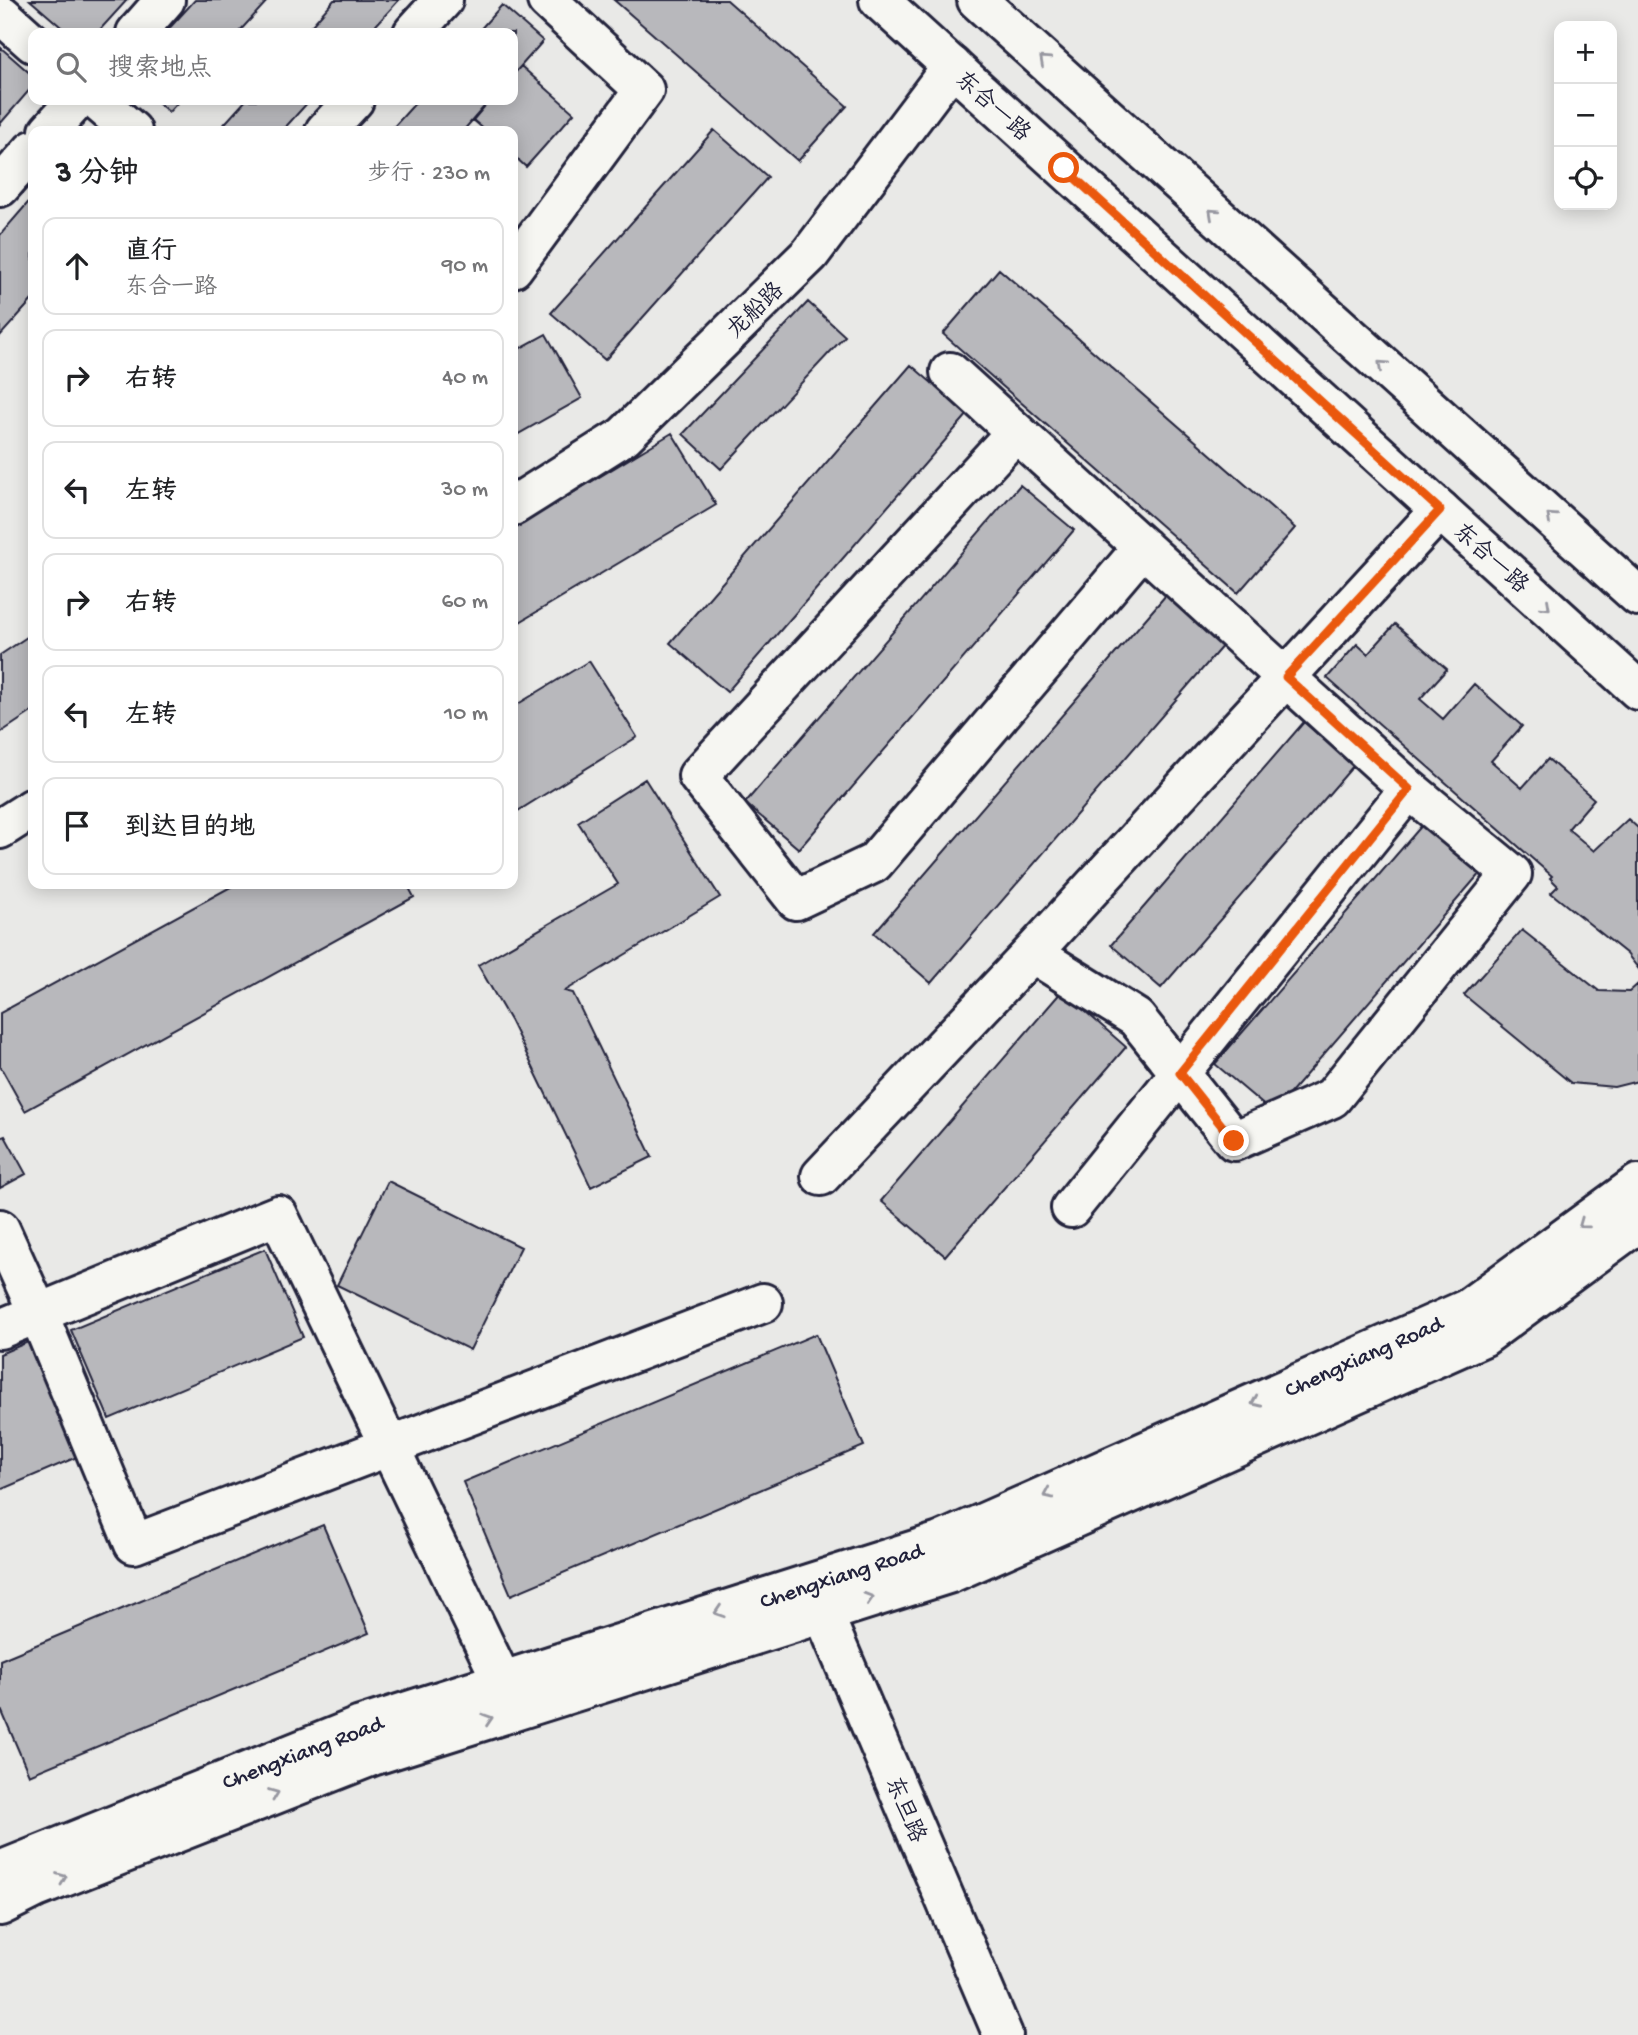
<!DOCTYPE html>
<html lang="zh">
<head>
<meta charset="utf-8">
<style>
  :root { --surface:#fff; --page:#f6f6f6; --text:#202124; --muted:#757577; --line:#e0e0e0 }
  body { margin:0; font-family:"Gochi Hand","LXGW WenKai TC",sans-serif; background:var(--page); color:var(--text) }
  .controls { position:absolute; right:21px; top:21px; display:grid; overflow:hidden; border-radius:14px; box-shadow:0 4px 18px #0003 }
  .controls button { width:63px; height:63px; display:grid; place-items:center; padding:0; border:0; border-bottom:2px solid var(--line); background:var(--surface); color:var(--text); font:35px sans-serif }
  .stop { position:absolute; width:21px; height:21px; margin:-16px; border:5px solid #ea580c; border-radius:50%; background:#fff }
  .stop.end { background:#ea580c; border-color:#fff; box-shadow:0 2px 7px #0008 }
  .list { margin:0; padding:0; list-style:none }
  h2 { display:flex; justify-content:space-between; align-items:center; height:91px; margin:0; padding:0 28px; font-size:30px }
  h2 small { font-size:23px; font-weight:400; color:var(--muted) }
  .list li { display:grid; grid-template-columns:46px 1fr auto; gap:21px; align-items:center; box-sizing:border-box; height:98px; margin:0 14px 14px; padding:0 14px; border:2px solid var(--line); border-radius:14px }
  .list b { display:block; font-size:26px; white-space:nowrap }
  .list p { margin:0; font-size:23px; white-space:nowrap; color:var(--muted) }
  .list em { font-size:23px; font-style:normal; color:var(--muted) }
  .icon { flex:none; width:38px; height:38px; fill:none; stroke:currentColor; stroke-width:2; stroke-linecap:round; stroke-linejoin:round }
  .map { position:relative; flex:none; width:1638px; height:2035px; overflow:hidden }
  .search { position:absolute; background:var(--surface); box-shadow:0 4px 18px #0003; left:28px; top:28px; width:490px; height:77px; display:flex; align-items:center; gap:18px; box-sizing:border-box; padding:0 24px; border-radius:14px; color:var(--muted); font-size:26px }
  .panel { position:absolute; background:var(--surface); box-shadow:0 4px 18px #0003; left:28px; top:126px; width:490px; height:763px; border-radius:14px }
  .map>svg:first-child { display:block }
</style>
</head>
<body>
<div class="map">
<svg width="1638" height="2035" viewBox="0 0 1638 2035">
  <rect width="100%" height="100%" fill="#e9e9e7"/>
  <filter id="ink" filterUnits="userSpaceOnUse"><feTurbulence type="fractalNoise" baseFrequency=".0143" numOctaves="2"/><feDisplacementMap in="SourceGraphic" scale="14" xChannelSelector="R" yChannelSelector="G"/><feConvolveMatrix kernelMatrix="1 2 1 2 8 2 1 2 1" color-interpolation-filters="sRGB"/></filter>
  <g filter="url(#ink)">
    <!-- building -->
    <path fill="#b8b8bc" stroke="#22223b" stroke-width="2" d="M30,0H127L97,33H68Z
      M195,0H268L238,33H165Z
      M334,0H399L369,33H305Z
      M614,0H727L847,106L798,161Z
      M502,5L543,41L513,75V33H477Z
      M0,47L33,76V86L0,124Z
      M521,66L574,113L526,167L513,155V131H486L473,120L490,100H513V75Z
      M154,100H180L169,112Z
      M246,100H310L282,131H218Z
      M418,100H490L463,131H390Z
      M714,130L768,177L605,360L551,313Z
      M33,197V299L0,336V235Z
      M999,269L1295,528L1238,593L943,334Z
      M808,302L845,336L721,469L683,434Z
      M546,334L582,398L513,437V352Z
      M911,365L968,414L727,692L670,643Z
      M672,433L716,505L513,626V529Z
      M1020,485L1074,530L799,849L745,803Z
      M1166,595L1224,644L931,983L874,933Z
      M1395,624L1447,669L1420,699L1443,719L1474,684L1522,726L1491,761L1522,788L1548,759L1594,799L1568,829L1594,851L1628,819L1638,828V968L1627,954L1551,893L1558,886L1550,878L1552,876L1327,678L1357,644L1368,654Z
      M33,633V711L0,733V655Z
      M589,661L637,737L513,814V707Z
      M1304,722L1354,765L1161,988L1111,945Z
      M645,779L720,897L565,991L573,993L652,1157L591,1187L511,1022L478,965L618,884L578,822Z
      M1424,823L1481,872L1273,1113L1215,1064Z
      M236,884H407L414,897L25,1111L0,1066V1013Z
      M1522,930L1599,991L1629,992L1638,984V1081L1614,1087L1571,1083L1464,995Z
      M1062,991L1126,1047L945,1256L881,1201Z
      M5,1136L26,1174L0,1188V1138Z
      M388,1181L521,1247L470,1350L337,1285Z
      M265,1249L303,1337L109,1419L71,1330Z
      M816,1334L864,1446L511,1595L463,1482Z
      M28,1342L77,1457L0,1490V1354Z
      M323,1525L369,1633L29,1775L0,1707V1660Z"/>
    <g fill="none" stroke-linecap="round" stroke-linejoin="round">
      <defs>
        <path id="minor" d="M3,16L33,43
          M136,33L165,0
          M413,33L443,0
          M96,100L132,131
          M49,131L77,100
          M325,131L354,100
          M0,187L33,150
          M513,268L644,90L547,0
          M950,372L1409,789L1512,874L1332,1098L1234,1141L1136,1018L1032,953
          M1016,432L698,776L796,900L874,863L1143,547
          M513,506L624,436L810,254L952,66
          M0,829L33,808
          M821,1176L1032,953L1440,510
          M1071,1208L1409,789
          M0,1229L38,1313L134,1544L763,1303
          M0,1329L278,1215L502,1681
          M809,1586L823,1613L1003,2035"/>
        <path id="major" d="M879,0L1638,690
          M977,0L1638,596
          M0,1871L361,1726L940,1542L1467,1309L1638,1184
          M0,1906L36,1888L372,1756L951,1573L1483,1337L1638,1223"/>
      </defs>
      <!-- minor casing -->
      <use href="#minor" stroke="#22223b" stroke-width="44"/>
      <!-- major casing -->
      <use href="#major" stroke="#22223b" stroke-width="44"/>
      <!-- minor -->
      <use href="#minor" stroke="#f6f6f2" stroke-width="38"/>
      <!-- major -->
      <use href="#major" stroke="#f6f6f2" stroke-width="38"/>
    </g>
    <!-- one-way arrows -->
    <defs><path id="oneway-chevron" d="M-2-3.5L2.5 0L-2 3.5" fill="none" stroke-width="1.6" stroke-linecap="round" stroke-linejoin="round" transform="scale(1.75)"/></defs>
    <g stroke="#9797a0">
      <use href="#oneway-chevron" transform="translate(1044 60) rotate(-138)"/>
      <use href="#oneway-chevron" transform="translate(1213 213) rotate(-138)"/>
      <use href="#oneway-chevron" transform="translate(1382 365) rotate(-138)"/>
      <use href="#oneway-chevron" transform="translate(1551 517) rotate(-138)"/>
      <use href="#oneway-chevron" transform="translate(1546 606) rotate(42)"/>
      <use href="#oneway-chevron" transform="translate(1583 1224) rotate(144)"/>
      <use href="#oneway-chevron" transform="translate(1256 1402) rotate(156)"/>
      <use href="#oneway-chevron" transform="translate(1048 1494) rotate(156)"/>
      <use href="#oneway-chevron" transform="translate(869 1598) rotate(-17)"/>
      <use href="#oneway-chevron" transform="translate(719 1612) rotate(162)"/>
      <use href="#oneway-chevron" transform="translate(488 1719) rotate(-18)"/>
      <use href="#oneway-chevron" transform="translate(274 1794) rotate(-21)"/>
      <use href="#oneway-chevron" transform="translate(62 1878) rotate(-21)"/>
    </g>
  </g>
  <g fill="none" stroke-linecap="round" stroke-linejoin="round" filter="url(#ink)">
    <!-- route -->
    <path stroke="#ea580c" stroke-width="9" d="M1064,168L1440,510L1286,677L1409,789L1180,1073L1234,1141"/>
  </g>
  <g text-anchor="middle" stroke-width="5" stroke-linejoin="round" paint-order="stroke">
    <!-- street labels -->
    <g font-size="23" fill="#22223b" stroke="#f6f6f2">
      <text transform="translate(994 105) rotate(42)" y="8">东合一路</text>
      <text transform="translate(754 309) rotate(-44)" y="8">龙船路</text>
      <text transform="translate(1492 557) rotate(42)" y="8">东合一路</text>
      <text transform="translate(1363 1355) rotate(-24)" y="8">Chengxiang Road</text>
      <text transform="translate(841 1574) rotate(-18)" y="8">Chengxiang Road</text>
      <text transform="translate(302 1751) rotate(-21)" y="8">Chengxiang Road</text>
      <text transform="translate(907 1809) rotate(67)" y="8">东旦路</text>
    </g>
  </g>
</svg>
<div class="controls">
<button>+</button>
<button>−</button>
<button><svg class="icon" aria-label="locate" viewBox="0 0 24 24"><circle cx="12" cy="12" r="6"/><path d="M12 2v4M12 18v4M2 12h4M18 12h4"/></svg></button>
</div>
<div class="stop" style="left:1064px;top:168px"></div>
<div class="stop end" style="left:1234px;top:1141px"></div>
<div class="search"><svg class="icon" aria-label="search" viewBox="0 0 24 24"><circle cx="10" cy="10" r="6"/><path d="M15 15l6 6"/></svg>搜索地点</div>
<section class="panel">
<h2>3 分钟<small>步行 · 230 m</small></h2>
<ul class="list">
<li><svg class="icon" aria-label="ahead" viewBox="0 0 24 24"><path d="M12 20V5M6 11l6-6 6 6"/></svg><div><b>直行</b><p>东合一路</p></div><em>90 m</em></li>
<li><svg class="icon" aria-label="right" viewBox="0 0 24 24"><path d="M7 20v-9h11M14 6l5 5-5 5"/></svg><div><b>右转</b></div><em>40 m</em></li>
<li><svg class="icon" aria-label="left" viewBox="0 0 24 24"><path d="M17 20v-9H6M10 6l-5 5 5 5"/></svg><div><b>左转</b></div><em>30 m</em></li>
<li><svg class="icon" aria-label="right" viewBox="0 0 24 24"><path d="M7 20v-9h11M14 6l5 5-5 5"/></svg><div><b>右转</b></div><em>60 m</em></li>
<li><svg class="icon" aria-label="left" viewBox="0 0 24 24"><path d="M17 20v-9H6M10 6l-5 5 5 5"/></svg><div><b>左转</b></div><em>10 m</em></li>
<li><svg class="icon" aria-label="arrive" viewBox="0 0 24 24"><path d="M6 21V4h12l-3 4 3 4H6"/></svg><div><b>到达目的地</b></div></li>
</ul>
</section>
</div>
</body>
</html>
